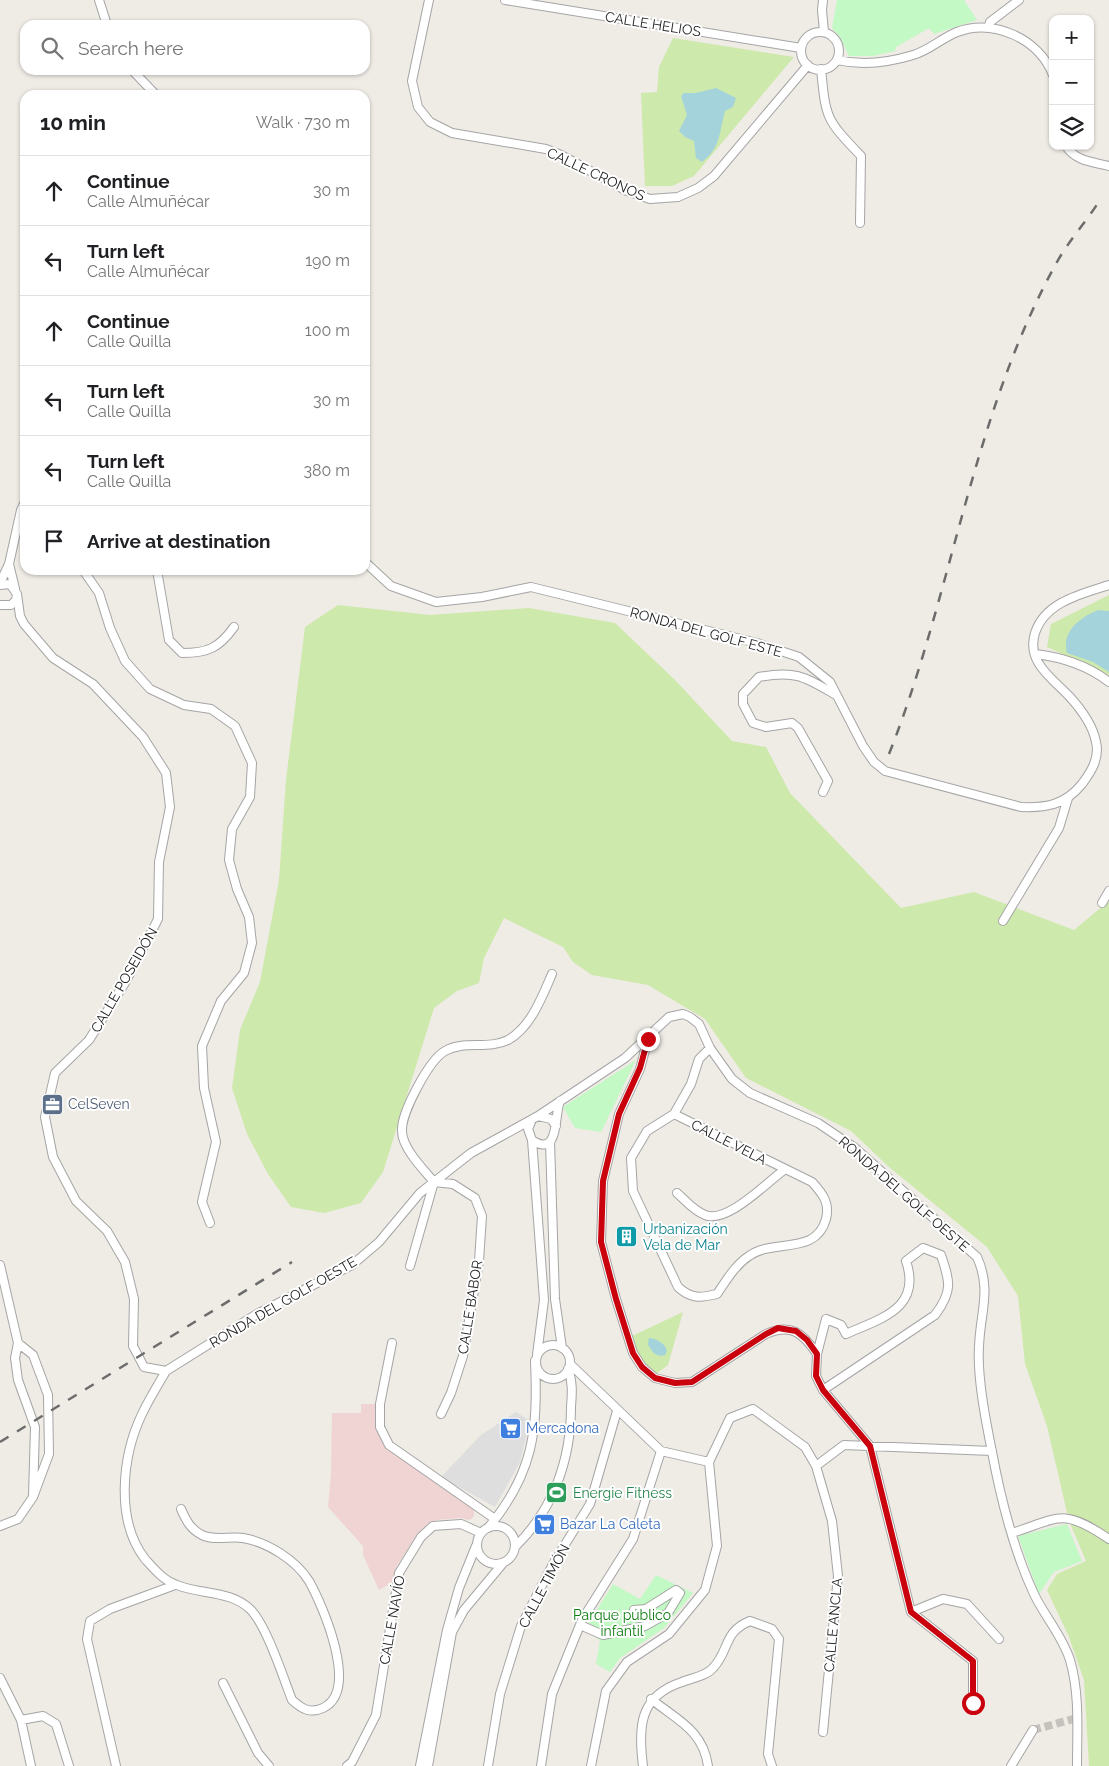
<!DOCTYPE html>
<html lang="en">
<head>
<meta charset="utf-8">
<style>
  :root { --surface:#fff; --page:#f6f6f6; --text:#202124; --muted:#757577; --line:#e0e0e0 }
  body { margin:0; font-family:Raleway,sans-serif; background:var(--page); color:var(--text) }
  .controls { position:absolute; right:15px; top:15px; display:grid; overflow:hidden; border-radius:10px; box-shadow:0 1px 4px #0004 }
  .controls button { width:45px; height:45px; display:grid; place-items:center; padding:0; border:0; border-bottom:1px solid var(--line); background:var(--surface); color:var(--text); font:25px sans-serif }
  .stop { position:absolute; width:15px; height:15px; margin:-11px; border:4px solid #ca020d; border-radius:50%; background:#fff }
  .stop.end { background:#ca020d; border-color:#fff; box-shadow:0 1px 5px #0008 }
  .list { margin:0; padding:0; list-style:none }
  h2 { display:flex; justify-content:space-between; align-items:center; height:65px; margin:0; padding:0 20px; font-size:21px }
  h2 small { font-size:16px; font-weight:400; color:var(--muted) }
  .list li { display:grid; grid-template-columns:32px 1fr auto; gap:15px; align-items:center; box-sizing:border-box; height:70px; padding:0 20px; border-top:1px solid var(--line) }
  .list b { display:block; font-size:19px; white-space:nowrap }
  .list p { margin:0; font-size:16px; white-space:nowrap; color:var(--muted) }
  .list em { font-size:16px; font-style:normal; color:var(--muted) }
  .icon { flex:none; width:28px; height:28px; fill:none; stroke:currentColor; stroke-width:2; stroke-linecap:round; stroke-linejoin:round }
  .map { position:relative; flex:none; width:1109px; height:1766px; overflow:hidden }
  .search { position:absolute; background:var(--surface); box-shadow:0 1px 4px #0004; left:20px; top:20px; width:350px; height:55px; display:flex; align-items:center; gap:12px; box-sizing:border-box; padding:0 18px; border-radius:15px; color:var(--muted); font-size:19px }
  .panel { position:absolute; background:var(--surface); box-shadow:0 1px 4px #0004; left:20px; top:90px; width:350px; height:485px; border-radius:15px }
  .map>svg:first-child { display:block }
</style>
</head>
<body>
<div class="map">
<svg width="1109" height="1766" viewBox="0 0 1109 1766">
  <rect width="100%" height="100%" fill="#efebe5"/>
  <!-- commercial -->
  <path fill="#f0d4d4" d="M361,1404H380V1427L389,1445L474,1505V1516L470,1520L460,1518L436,1520L427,1524L417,1534L396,1567L394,1581L379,1590L363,1555V1546L328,1507L331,1474L332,1413H361Z"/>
  <!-- grass -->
  <path fill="#cde9ab" d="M673,38L794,57L694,176L672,186H645L641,93L657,92L659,67Z
    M1109,595V675L1047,647L1051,624Z
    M338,605L430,615L529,608L615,623L675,680L732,741L766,747L790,793L901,908L974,892L1074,930L1109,901V1766H1089L1084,1680L1069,1637L1047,1590L1057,1574L1086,1561L1069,1521L1047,1426L1025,1364L1018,1296L987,1247L889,1167L851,1131L746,1078L705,1019L648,985L592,975L573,962L563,947L504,918L484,958L479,983L457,991L434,1008L383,1172L361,1203L324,1213L291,1207L268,1174L247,1134L232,1088L240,1030L260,982L279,880L286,780L305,627Z
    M683,1312L668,1365L656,1374C641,1365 635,1354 630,1337Z"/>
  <!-- park -->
  <path fill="#c2f9c4" d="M837,0H964L977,20L934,34L929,28L896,47L895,51L873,56H849L840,37L832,28Z
    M636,1060L601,1132L575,1128L563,1107Z
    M1067,1524L1082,1561L1054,1572L1039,1594L1018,1536Z
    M656,1575L693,1593L664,1628L620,1658L610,1672L596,1664L600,1641L586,1627L613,1584L640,1599Z"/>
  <!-- parking -->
  <path fill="#dedede" d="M516,1412L530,1421L520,1462L495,1507L441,1477L481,1435Z"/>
  <!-- water -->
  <path fill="#a5d3dc" d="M716,88L736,98L733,107L725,111C719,132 721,148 702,162L696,158L694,141L685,137L679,131L687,115L681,96L684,93H696Z
    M1098,610L1109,611V672L1093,662L1067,653C1061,631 1081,617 1098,610Z
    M649,1338C656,1338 666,1344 667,1351L665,1355C657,1358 651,1352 648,1344Z"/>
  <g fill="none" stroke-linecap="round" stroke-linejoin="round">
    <!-- street-tunnel -->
    <path stroke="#c5c2bd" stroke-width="8" stroke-dasharray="8 4" stroke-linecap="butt" d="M1033,1730L1077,1718"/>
    <defs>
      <path id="street" d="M99,0L107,25
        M429,0L412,81L418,107L430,122L452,133L546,149L561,155L627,191L650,199L678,197L698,188L714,176L808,65
        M505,0L801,48
        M823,0L822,10L824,32
        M988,28L990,22L1019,0
        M801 51a19 19 0 1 1 38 0a19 19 0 1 1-38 0Z
        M837,60C863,66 887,63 913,55C928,51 942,38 957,32C994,18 1039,39 1053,75
        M821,69C826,120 826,119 861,156L860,223
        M132,70L156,95
        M1066,146C1075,161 1093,162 1109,166
        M365,562L391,586L436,602L482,597L531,587L757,643L799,657L830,682L863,746L874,762L885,771L1021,807C1046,808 1065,805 1082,784C1091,772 1100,758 1096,742C1093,726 1080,708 1069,696C1052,678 1026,662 1035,633C1045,602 1081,594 1109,585
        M9,564L15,589
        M83,570L99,593L110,628L125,661L150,689L184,705L211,709L235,726L252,763L250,797L232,829L229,860L237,889L249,917L252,943L244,973L221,1001L202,1046L204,1088L216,1142L202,1202L210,1223
        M157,570L169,640L182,653C208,653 219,648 234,627
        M0,583L9,564L21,510L25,502
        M0,585L10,584L17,594L16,600L11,605H0
        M17,594L20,616L24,624L53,658L93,684L143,737L166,773L170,807L159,862L158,919L126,981L89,1040L55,1073L45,1117L53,1157L76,1201L107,1231L125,1262L134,1299L133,1346L144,1367L166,1371
        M1035,654C1061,657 1087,665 1109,682
        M823,792L828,781L798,728L792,723L766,727L753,723L743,704V694L759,677C796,670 805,677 836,695
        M1102,903L1109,891
        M1003,921L1059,828L1068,798
        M648,1039L640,1069L619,1114L603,1181L601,1242L616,1299L633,1353L642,1367L655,1378L675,1383L692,1382L766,1334C791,1323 803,1333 817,1354
        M674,1114L812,1182C823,1194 830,1203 826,1219C816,1256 774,1238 749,1256C735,1265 726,1281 717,1294C700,1298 691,1299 678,1287L633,1191L631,1158L647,1131L674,1114L691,1084L699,1059L710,1048
        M538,1116L625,1058L669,1017L683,1014L690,1017L699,1024L710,1048L732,1079L750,1093L818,1123L855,1148L977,1257C992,1290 980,1313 979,1347C977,1377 986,1422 992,1452C1001,1500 1013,1549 1034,1594C1045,1617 1062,1635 1070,1660C1080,1694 1077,1732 1077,1766
        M532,1120L528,1129L532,1140C560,1159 554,1114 560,1101
        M532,1140L544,1300L537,1355
        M550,1142L555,1299L562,1348
        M677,1193C685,1200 694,1211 705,1215C727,1224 766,1183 784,1170
        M0,1265L18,1343L15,1358L18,1380L35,1427L33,1497
        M410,1266L434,1182
        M392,1343L380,1404V1427L389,1445L495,1519
        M536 1362a17 17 0 1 1 34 0a17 17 0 1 1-34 0Z
        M570,1364L661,1451L709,1462
        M166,1371C158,1385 149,1399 142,1414C122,1456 115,1520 145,1559C154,1569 164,1581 177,1585C201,1595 231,1590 251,1610C267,1627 283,1677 292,1700C302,1709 310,1714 323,1708C360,1691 323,1606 309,1581C296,1560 267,1542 243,1538C231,1536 213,1541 202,1535C190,1529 186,1520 181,1509
        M166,1371L257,1314L352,1265L379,1242L420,1193L471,1153L538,1116L551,1119L556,1126
        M823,1390L935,1315C953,1291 950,1282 941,1255L923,1248L906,1261C922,1308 882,1318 846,1334L841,1325L826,1319L817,1354L816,1376L823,1390L870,1446L911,1612L973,1661V1703
        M441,1414L451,1393L463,1356L479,1261L482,1216L475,1198L453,1184L434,1182C423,1169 402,1148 402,1131C401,1113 429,1060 445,1051C464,1040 488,1050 508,1040C531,1027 542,997 552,974
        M709,1462L730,1418L753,1409L805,1447L816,1466L832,1521L838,1576L823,1732
        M816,1466L844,1445L992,1451
        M477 1545a19 19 0 1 1 38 0a19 19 0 1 1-38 0Z
        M0,1526L18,1519L33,1497L49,1454L48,1395L33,1355L18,1343
        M488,1528C534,1473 538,1430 535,1361
        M1012,1533C1061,1517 1063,1508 1109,1539
        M515,1547C553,1510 571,1460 571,1407C572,1394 573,1382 568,1369
        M911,1612L943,1599L967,1604L999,1639
        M580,1625L603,1635L645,1626L668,1613L680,1593L676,1590L646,1609L634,1610
        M0,1678L21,1720L31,1766
        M223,1683L258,1753L269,1766
        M651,1699C677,1720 703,1730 708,1766
        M21,1720L43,1716L56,1724L69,1766
        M116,1766L87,1639L90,1621L110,1609L175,1585
        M347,1766L352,1762L376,1715L399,1573L421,1537L433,1526L461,1524L481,1533
        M420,1766L447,1630L459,1588L476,1546
        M428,1766L452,1632L464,1610L504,1562
        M488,1766L500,1694L521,1626L553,1564L590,1504L617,1411
        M541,1766L552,1694L582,1620L633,1539L661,1451
        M591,1766L606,1691L627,1662L669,1634L705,1590L717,1546L709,1462
        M643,1766C638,1727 639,1696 682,1682C692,1678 706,1676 713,1668C730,1650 723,1632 750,1621L772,1629L779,1639L768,1754L772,1766
        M1011,1766L1033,1730"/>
    </defs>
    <!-- street casing -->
    <use href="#street" stroke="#a5a5a5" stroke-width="10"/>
    <!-- street -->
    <use href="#street" stroke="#fff" stroke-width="8"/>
    <!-- rail -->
    <path stroke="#6c6c6c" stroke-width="2.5" stroke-dasharray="10 10" stroke-linecap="butt" d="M889,754C953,593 972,414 1057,262C1068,242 1085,223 1098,203
      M0,1442L292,1262"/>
  </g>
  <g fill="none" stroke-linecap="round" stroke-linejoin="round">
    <!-- route -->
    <path stroke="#ca020d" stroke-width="6" d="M648,1039L640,1068L619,1114L603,1181L601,1242L616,1299L633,1353L642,1367L655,1378L675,1383L692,1382L766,1334L778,1328L796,1331L807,1340L817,1354L816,1376L823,1390L870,1446L911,1612L973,1661V1703"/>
  </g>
  <!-- icons -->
  <defs>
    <symbol id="office-square" viewBox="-11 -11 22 22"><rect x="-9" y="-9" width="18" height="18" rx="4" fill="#5c6f8a" stroke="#fff"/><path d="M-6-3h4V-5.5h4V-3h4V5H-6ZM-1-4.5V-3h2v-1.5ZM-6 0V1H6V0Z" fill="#fff"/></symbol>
    <symbol id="building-square" viewBox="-11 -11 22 22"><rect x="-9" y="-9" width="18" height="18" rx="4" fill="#0f9aa8" stroke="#fff"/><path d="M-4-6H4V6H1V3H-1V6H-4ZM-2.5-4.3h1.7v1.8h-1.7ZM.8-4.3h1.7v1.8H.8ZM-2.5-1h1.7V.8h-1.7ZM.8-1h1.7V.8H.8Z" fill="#fff"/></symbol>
    <symbol id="supermarket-square" viewBox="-11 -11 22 22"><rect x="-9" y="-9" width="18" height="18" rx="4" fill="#3f7fe0" stroke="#fff"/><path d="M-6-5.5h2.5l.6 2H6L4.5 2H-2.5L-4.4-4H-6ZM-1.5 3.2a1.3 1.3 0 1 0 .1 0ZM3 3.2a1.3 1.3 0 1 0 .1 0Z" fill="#fff"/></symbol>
    <symbol id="stadium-square" viewBox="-11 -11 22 22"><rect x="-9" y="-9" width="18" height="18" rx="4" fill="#2e9e5b" stroke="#fff"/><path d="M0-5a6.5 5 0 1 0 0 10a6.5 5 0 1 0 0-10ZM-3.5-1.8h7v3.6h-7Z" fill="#fff"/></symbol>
  </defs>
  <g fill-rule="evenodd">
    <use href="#office-square" x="40" y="1092" width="25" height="25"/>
    <use href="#building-square" x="614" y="1224" width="25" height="25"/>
    <use href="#supermarket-square" x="498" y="1416" width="25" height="25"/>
    <use href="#stadium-square" x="544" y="1480" width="25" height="25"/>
    <use href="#supermarket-square" x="532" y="1512" width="25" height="25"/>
  </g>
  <g text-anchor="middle" stroke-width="4" stroke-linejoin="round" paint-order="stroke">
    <!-- street labels -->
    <g font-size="14" fill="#1e1e1e" stroke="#fff">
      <text transform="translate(653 24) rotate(9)" y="5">CALLE HELIOS</text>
      <text transform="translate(596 174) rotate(25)" y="5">CALLE CRONOS</text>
      <text transform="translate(706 632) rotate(15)" y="5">RONDA DEL GOLF ESTE</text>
      <text transform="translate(124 980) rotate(-60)" y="5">CALLE POSEIDÓN</text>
      <text transform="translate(729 1142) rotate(27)" y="5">CALLE VELA</text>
      <text transform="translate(904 1194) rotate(41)" y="5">RONDA DEL GOLF OESTE</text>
      <text transform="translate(283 1302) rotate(-30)" y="5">RONDA DEL GOLF OESTE</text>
      <text transform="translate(470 1307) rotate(-81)" y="5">CALLE BABOR</text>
      <text transform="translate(544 1586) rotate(-62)" y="5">CALLE TIMÓN</text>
      <text transform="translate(392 1620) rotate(-80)" y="5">CALLE NAVÍO</text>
      <text transform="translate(833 1625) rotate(-85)" y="5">CALLE ANCLA</text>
    </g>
    <!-- service labels -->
    <g font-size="14" fill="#4e5e75" stroke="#fff" text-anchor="start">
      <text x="68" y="1109">CelSeven</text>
    </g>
    <!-- culture labels -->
    <g font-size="14" fill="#0d838f" stroke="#fff" text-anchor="start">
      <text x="643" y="1234">Urbanización<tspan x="643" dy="16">Vela de Mar</tspan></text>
    </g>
    <!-- shop labels -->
    <g font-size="14" fill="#366cbe" stroke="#fff" text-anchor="start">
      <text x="526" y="1433">Mercadona</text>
      <text x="560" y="1529">Bazar La Caleta</text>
    </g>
    <!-- leisure labels -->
    <g font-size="14" fill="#27864d" stroke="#fff" text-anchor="start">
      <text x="573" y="1498">Energie Fitness</text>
    </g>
    <!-- park labels -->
    <g font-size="14" fill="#0d7c10" stroke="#fff">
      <text x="622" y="1620">Parque público<tspan x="622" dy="16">infantil</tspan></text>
    </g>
  </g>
</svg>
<div class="controls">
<button>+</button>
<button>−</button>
<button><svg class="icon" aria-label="layers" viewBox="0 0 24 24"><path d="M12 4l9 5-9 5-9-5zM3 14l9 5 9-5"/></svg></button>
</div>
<div class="stop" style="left:973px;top:1703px"></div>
<div class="stop end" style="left:648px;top:1039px"></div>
<div class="search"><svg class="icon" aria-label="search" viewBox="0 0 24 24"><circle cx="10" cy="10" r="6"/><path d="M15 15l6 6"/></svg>Search here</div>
<section class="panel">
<h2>10 min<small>Walk · 730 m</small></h2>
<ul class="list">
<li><svg class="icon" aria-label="ahead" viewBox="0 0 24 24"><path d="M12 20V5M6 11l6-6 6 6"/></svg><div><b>Continue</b><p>Calle Almuñécar</p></div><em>30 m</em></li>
<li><svg class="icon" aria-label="left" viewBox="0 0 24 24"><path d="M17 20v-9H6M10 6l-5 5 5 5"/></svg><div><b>Turn left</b><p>Calle Almuñécar</p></div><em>190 m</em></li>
<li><svg class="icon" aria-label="ahead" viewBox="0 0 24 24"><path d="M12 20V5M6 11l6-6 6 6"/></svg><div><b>Continue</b><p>Calle Quilla</p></div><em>100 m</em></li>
<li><svg class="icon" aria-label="left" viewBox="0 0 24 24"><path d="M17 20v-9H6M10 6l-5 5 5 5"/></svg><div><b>Turn left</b><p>Calle Quilla</p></div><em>30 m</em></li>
<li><svg class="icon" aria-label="left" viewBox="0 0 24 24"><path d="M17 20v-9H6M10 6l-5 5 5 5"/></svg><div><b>Turn left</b><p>Calle Quilla</p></div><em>380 m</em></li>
<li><svg class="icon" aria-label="arrive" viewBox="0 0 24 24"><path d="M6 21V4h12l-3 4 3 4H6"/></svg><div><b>Arrive at destination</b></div></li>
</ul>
</section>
</div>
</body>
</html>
